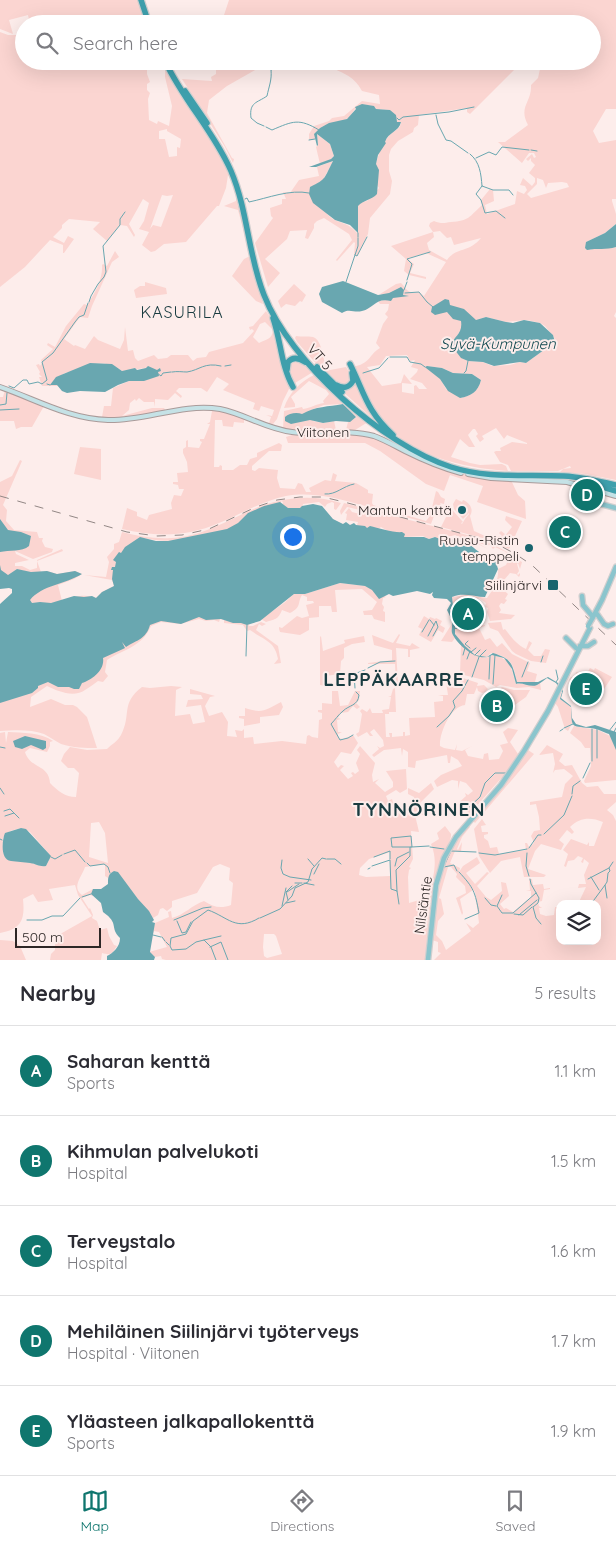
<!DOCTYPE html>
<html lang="en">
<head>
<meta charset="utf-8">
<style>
  :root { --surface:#fff; --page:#f7f7f7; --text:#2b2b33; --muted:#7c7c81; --line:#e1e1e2; --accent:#0f766e }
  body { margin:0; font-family:Quicksand,sans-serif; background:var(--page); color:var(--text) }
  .controls { position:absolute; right:15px; bottom:15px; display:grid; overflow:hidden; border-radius:10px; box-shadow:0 5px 20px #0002 }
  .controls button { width:45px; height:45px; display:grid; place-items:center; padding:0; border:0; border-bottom:1px solid var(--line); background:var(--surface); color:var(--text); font:25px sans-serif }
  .scale { position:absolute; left:15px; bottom:12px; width:86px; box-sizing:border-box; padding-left:5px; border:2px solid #2d2726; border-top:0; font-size:14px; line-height:18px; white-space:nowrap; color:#2d2726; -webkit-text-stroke:4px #fdedeb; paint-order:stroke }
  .you { position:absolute; left:292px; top:536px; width:18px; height:18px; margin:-12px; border:4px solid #fff; border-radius:50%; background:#1a73e8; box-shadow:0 0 0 8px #1a73e833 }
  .badge { display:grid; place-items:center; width:32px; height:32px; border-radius:50%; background:var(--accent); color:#fff; font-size:16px; font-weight:700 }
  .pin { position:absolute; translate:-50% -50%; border:2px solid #fff; box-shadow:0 1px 5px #0006 }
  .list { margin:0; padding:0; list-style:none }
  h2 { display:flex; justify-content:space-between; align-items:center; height:65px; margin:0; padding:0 20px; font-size:21px }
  h2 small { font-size:16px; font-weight:400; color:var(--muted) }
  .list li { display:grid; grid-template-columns:32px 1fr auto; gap:15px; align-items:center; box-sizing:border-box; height:90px; padding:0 20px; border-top:1px solid var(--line) }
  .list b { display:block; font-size:19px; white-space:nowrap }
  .list p { margin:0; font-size:16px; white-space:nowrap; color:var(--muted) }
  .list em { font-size:16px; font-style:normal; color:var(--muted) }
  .icon { flex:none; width:28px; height:28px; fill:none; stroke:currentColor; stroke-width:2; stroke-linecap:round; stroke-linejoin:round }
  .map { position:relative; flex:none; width:616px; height:960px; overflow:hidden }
  .search { position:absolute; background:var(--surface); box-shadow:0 5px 20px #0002; left:15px; right:15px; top:15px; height:55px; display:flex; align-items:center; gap:12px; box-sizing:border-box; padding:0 18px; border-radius:28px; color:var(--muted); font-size:19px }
  .sheet { height:515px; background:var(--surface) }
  nav { display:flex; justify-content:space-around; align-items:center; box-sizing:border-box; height:70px; border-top:1px solid var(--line); background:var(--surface); font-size:14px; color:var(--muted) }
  nav a { display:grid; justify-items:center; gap:2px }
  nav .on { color:var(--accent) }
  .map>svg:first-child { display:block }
</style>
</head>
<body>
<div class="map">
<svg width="616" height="960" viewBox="0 0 616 960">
  <rect width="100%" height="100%" fill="#fdedeb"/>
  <!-- green -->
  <path fill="#fbd5d1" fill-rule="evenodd" d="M0,0H139L146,24H30L28,15L9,20L13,34L0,29Z
    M229,0H616V109H606L593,131L599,143L616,140V199H612V201L616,214V224L605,233L586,242L590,250C598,245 607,250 616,247V312L614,316L616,318V480L585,474L560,472L563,469L571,468L570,466L558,471H511L508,465L500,462L494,452L496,451H501L500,448L512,442L527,444V443L507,435L504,439L496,428L482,436L484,439L480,442L476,436L478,434L475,429H473L468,435L475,447H469L460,439L451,457L470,463L480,465L502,464L506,466L508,471C462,468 406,455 377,415C367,401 360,382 352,367C371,364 369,354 380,348L376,343L383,324L388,317L385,314L388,310L389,304H380L378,301L386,300L383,295L380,294L396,284L401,283C408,290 407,294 419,292L424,296L446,262L426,253L409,258V260L414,264L410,273L426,277V279L409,275L404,271L406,259L391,246L433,232L429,226L430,223L434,221C441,224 444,223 451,222C469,221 469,217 482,205L481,200L490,189L493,190L494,201L485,205L487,214L515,204L517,191L524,194L527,190L525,186L520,185L523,178L532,186L535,182V178L529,173L535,165L531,161V158L528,161L526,159L532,154L534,158L536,157L534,153H529L522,163L498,142H505L528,125C518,106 532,103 531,85L538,78L540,69L525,61H572L574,63L592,61V24H450L452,23V20L441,24H254L249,19L250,24H221ZM537,178L543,180L546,188L548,183L562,182L567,183L569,187L531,198L527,194L537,184ZM440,231L447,238L451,237L454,245L481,238C469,253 456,247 447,260L429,250L427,243L434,237L433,232ZM486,317L506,322L527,320L540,323L545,326L554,337L555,342L526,363L520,362L510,365L492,366L483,362L468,361L462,358L451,345C457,339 457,335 460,331C465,324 478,319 486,317ZM407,355L410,361L415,360L411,367L418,369L417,372L410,379L422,383L427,389H419L416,385L414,386V394L402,392V383L412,384L404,374L401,383L382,386L367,367L380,365L386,356ZM427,366L442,368L453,373L472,374L481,380C478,392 472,394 462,398L446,389L440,378Z
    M0,32L8,35H24V61H147V74L150,82L147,84V90L150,93L148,99L149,120L157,124L158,121L169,126L172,106L165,77V66L179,93L207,135L228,170L227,173L229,172L236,191L246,232H244L238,210L224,206L236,201V191L228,175L226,188L219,206H217L186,242L164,244L155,251L151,252L142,245L149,232L139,229L144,221L149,203L143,199L129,224L135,235L134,237L127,226L120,225L107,241L93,229L100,222L69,219L62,225V228L53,237L64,243L68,236L74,239L64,253H63V245L50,240L25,267L0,287ZM167,129V131L181,139L180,148L177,147V156L169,157L165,139H159V131ZM162,195L167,196L173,195L161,227L153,225L150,229Z
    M216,61H263L257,69L227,86L209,100L207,113L232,158L234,159L233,163L225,147L182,79L212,81L211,77L216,74Z
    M329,61H523L470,114L467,112V108L419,115L418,125L414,128L413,132L398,141L391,149L389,155V171L392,181L390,194L370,218L368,234L357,256L354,255L355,243L354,242L337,261L336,260L352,240L349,234L324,218L317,221L314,224V228L308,239L305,238L307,230L290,231L287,239L265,259L280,273L268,287L255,243L273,218L271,216L270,208L282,204V199H286L283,192L290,193L299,180L319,176L317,167L333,161L323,180L316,185C320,198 322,215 337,221C346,224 351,226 357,233L356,217L357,205L362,202L367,201L379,188L372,178C375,166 380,146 388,137C392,130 399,132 401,123L397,122L390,110L376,109L375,107C371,106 366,104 363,105C355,105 355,111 349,117C338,128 319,118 315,139L309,140V134L314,126L329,121L332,118L344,116L362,101L380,104L379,95L362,91C353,74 341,73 326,65Z
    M317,134L330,144L334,156L331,159L320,164L316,147L318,145Z
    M115,251L119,257L112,262L92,306L88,318L80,317L64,339L74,346L75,345L85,349L94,336L98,340L120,349L124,340L125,327L128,351L133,350L135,358L138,361L154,355L158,359L167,358L171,355H188L193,361L197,358L206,357L209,352L243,343L254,331L252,329L250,330L249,327L253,326L266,311L272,320L283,374L290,387L283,401L277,419L273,424L269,423L271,417L266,415L272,416L274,410L261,406L259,411L253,409L255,403L223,390L229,384L217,377L207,392L201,388H179L176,391L182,396L181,398L175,393L168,400L155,399V407L154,402H144L139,398L136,401L135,399L130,403L129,410L122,416L152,408H164L166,411L122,417H102L104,406H111L113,388L129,381H144L146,366V368L122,371C101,355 86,369 65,373L62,375L58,386H42L39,377H42L39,374L40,372L36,365L39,364L40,366L42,363L41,360L53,349L47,345L48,343L55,347L66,326L84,304L87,305C95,293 103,279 102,265L103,264L107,266ZM265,322L273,330C272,340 266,339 259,343L253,337L260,324Z
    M250,256L263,304L256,301L232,276L244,259Z
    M145,282L166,288L167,294L136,298L134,290L140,286H145Z
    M294,284L306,295L302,302L300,301L295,306L286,304L281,308L278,301Z
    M296,336C302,337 307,336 313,337C322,340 323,358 326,367L321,369L297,342L295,338Z
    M294,359L303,362L313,372L295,383L289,372L290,363Z
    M346,367L351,375V381L347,385H340L325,371Z
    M314,375L342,403H346L368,422L355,430H346L348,422L356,417L343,404L324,405L311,410L313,421L323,423L334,421L336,430L298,431L283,429L284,411L302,407L303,409C311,408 316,404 324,403L323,401L329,394L326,390L309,381L291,397L295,404V407L284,408C289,393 300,382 314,375Z
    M355,381L364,402L375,418L373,419L341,390Z
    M5,390L44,406L32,427H21L16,429L14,421H0V397H3Z
    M212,411L226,412L244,419V423L234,422L233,427L223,426L222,420H215L214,467H219L220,465L222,466V470H233L240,465H247L250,459L257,457V453L279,443L282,445L281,451H269L252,466V470L255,471L259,468L278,470L277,478L280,488L295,489L298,483L302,484L306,492H311L309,488L325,480L331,481L333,473L337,475L335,481L356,483L368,490V493L373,494L372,503L373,505L426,521L430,516L436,491L438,492L441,497L445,499L444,504L440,503L441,505H438L431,524C406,517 380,510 354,503C332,497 310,492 286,496C262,501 241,514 219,523C187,537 155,537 122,529L127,508L137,512V516L147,520L149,515L172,509L171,503L174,495L181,496L184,489H179L178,485L173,484V482H178L177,473L188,472L187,462L183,453V449L186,447V441L188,440V447L199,448L202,442L200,441V439H204L210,424H207L210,422Z
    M292,435C318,437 347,431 373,438C391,443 407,455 424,463C452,474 481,478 511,480L518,495L525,501L526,519L477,502L483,486L450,475L444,491L426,484L380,451L365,443H288L286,437Z
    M80,447L101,449V480L74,474Z
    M20,460L22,461L3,505L7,510L6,521L14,530L37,532L39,538H43L42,541L45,547L53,549L52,552L33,559L15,551L16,554L29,560L15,563V566H22L30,570L37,568V560L62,549L63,551L37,561L41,572L47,571L57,574L75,571L82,574L74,579L58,585L62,601C72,597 85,593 96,598L102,592L114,586L112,580L84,575L106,577L109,562L107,557L114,549V544L119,542L122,532C138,536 154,539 171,538C199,537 223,523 247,512C276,498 310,493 341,503L336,510L334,509V503L332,502L327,504L325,507L319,502L303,504L302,508L288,511L282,506L283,502L281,501V504C258,506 255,514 237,525C211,541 173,544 143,538L122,570L111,597L33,605L11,577L0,576V482L12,476Z
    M456,499L462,502L463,500C470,503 474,509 470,516L474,531L494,540L499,536H502L499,533L501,531L505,534L504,537L512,527L505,520L506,516L522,521L509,549L486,539L441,527L449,511L445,506V504H447L463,522L461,523L462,524L465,519L469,514V513L463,519L454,509L453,504Z
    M344,503L471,536L474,541L488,549L476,543L472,547L467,541L455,535L448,537L445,541L434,537L429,539L423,536L404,537L417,539L401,538L400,534H393L381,527C376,532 363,531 357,525L358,522L346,520L347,514L345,513L349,508L352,512L364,515L365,511L347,507L341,515L340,511Z
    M472,537L478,538L484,544L489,542L516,557V562L518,560L522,562L520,569L518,563L517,564L519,571L517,574L518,575L520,573V575L519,577L516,574L510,573L499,586L508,594L505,599L507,600L504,604L501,603L499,606L501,610L499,613L515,615L511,619L490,621L487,612L488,608L485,607L486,603L479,598L476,602L480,607L478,610L462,603L461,605L478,613L480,616L477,621L474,622L458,616L457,613L460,605L455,611L453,612L454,619L451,616L450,610L451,607H454L451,599L452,597L466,595L487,598C494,589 499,579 498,569L506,565L509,558L505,555L506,552L495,547L493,549L490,545C484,546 476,542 472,537Z
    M340,583L366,586L386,597L383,598L382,604L384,607L383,611L385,612V622L374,619L372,615H364L363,611L372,610L377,602L362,589L335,590L337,612H332L331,606H319V617L309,618V630L300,635L280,632L279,629V627L282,628L297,616L302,618L309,616L306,605L314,603L313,601H307V597L302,595C297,603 302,607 290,613L282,610C278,620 275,619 266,622L261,619L284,603L294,594H305Z
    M169,613L248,620L249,626H253L261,622L266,624L262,626L259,624L256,630L278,646L281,663L274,664L278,659C275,641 264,640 250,630L247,631L243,625L224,623V620L220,619L219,622L214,620L206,621L199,619L180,624L161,622L151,626C142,647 124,649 107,660L105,672L108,676L103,682L98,681C94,684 90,687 85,690C74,698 57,691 47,686L31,697L30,707L51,699L65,705H73L77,707L87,717L97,748C85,748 73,748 61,744C55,741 50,737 44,734C31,729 14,730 0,731V697L113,646Z
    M424,616L429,619L430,617L435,619L436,618L442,621L440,625L445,628L443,633L438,630L431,642L419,635L422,629L418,627Z
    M455,621L474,627L485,625V626L479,628L485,640L490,638L497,647L502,643L512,654L530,663L527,671L537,674L535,682H517C513,663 511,657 491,653L487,657C475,656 459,645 455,633C453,630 455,624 455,621Z
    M453,622C451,640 470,655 486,658L492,655C512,658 511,669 516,684C525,682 533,689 540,682L541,690L529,687L517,688L500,685L496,687L484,680L460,674L461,645L455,638L452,642L441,641Z
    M501,622L503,630L505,629C511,637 516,644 526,649L529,641L532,643L528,650L534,656H541L545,649L550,650L546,663L531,661L516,654L512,651L498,631L490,628L488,623Z
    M399,634L400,635L396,643L410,646L412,643L420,648L410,650V657H408V649L396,648L398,684L396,685L395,664H368V663L392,660V650L374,645L372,635L393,643Z
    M321,636L323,651L345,643L344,640L364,636L365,642L352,644L344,648V658L341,661L340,674L325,676L326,686L320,685V637Z
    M590,668L594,670L595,668L612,677L602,692L600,693L594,687L588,696L574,686L572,684L573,681L569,680L571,677L579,680L575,678L576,672L586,675Z
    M454,675L478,683L477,686L484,685L488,689L485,692L482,693L478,691L477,687L474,694H467L465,705C451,706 439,733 440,746L444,748L455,750L457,744L456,750L462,751L472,746L465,750L468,756L483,759L484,754L488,753L489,760L499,759L503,751L500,745L508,743L503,732L508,728L518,730L510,742L518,754L505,774L466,818L453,808L466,796L465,793L468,795L473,791L466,783L460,781L458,789V781L452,780L437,787L434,781L441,775L462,766L458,760L451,756L450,763H448L447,755L416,761L415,768L408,767V752L403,749L402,756L401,748L384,750L374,757L372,755L379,749L377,746L380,748L384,746L383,740L374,729L370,732L373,736H370L367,732L358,737L356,734L359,732L362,714L360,711L362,709L367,712L370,708L372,713H383L382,710L389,709L391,697L388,696H391L393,689L395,688L396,712H389V714H385L386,737H390L389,733H392V737L403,736V732H405V736L410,735L409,718L435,717L434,702L443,701V696L438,695H448L446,682L448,687H455Z
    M171,686L182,687L176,690L175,716L190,714L193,724L205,722L201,705L186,707L188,700L203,699L201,695L190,694V689L215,696L210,697L205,706L209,716L222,712L228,722L227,736L237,737L235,730L242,731L244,729V738L253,737L254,744L282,741L306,744L307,736L309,735L312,737L318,738L319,720L322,719V713L318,712V710H322V703L332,704V691H338L340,706L348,705L355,691H360L359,700L356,703L360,707L357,709L353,706L348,712L341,713L338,718L341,719L337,720L338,732H342L338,734V738L343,739L353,735L358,743L351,754L341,752L334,762L338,768L341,765L344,766L340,770L348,779L353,776L351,773L353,772L355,774L359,771L356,763L360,754L357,750L360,746L375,763L372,775L373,782L379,779L375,783L385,792L393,787V782L386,771L406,769L407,789L400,793L396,790L386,796L388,801L392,799L394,806L401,808L402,814L414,810V797L408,794V788L419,793L431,783L434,789L420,803L423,810V815H415L419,832L411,831L413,859L409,867L411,868L409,870L408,877L409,903L430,897C432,877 439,863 431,844L439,839L437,833L445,826L451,834C452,841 440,860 437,870C429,899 428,930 425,960H166L162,959L161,956L155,957L149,952L167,947L159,932L154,931L151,939H149L155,923L169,917L168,912L171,911L172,918C184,915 192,905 204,901C213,907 221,909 231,905L233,883L229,880L230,868L220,864L213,867L197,893L172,901V907L167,911L163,908L160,909L158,915L153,918L134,894L108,884V878L105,876V864L85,867C82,877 71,887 82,895L93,889V896L90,895L82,898L89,909L90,908L93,915L92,918L97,921L100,930L107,928L109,936L114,945L117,946C112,953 112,956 102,953L101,960H50L51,954L55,950V937L92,916L78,895L75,885L49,889L53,900L38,902L33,894L23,899C25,919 22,929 0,933V733L5,732L6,743L8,732C23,733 40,732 53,741L50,742V746L47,752L30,748L25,752C30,769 49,764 50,783C58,791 65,797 76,797L79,773L74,768H68L61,761L64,754L70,747L87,750L107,749C112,744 118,741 121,735C132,714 120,704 142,687L150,688ZM99,822L105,833L108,863L89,857L91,823ZM21,828L30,832L50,855L49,860L46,866C39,867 37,864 31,863C10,859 1,865 3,838L10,831ZM390,852V876L366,877L359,875L360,868L369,859ZM264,934H274L276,936L282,954L267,958L264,956L263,947Z
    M502,687L514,690H530L526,697L512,707L500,693L499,689Z
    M562,692L560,699C562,701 568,703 570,706C573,711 570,717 573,722L568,731L565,729L558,707L555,703Z
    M281,702L283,707L279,715L260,717V723L244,726V719L239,718V716H245V708C263,714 265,710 281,702Z
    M574,726L598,730L616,739V780L585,783L584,781L591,766L590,748H585L581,742L570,733Z
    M547,745L563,754L559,761L565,766L572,765L582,783L587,787L598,786L604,794H616V802L607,810L613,815L616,821V960H434L441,953L438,952V942L432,940L430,942C441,900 433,861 467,826L470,827L462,837L457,849L458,850L462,842L461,852L455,851L450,863L460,868L459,872L463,866L477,857L480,863L466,873L475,884L487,872L489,873L477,886L486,897L491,900L502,891L501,882L506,883L509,896L500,904L504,909L506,908L513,912L531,897V891L526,890H530L529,879H532L533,885L543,884L544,889L550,888V889L544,890L542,901L538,902L539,906L542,908H539L540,914L546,916L554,915L555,907H558L560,913V941H597V904H578L586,887L578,888L579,884H586L584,875L589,863L584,859L583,863L581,862L583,858L578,856L574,860L568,861L566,867L564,866L568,854L563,850L571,839L587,845L589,842V846H594L603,822C591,817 580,817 570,827L574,832L572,834L567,830L559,840L564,844L561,850L541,844L535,851L528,869L546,875L544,877H524L520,857L501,861L490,873L479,856L474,829L482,819L486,825L481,826L482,832H488V834L484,835V838L488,841L490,848L497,847L499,854L526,850L525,843H527L529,847L534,843L531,836L534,831L540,830L539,817L536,804L530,805V802L562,797L565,784L573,776L564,769L555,770L553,773L555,764L553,753L539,755ZM448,867H451L457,874L456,877L465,886L466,893L456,898L462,915L463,913L460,899L473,890L475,892L479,923L473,928L466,923L471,931L446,950L442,941L436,935L438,921L444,914L441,899L439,898Z
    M528,750L534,754L475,823L473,821L475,817L512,774Z
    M0,940L13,941L20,946L26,960H0Z"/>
  <!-- water -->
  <path fill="#69a7b0" d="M362,104L374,106L376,109L390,110L396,115L397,122H401C399,132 388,132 385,142L386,143L378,155L376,164L379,170L377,194C372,200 363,200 358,206V233L350,225L335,220L313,203L309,194L310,187C327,179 324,178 333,161L316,167H309L331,159L334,156L330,144L317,134L318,145L317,146L314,134L320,128L329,123L347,119L356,109L355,107Z
    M616,224V247C606,250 597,248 587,250L585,248L586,242L605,233Z
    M343,281L378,295L389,293L401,287L404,290L403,295L409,296L393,298L391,301C376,297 374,308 362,311C354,313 349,308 342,313L322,302L319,294L322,287Z
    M445,299L449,300L450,305L464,309L476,320L486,317L506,322L513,323L524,320L540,323L553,335L555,342L526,363L520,362L494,366L483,362L468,361L461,358L451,345C454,336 463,334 461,321L453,319L447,312L435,315L431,312L432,307Z
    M90,363L112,364L122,371L135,368L137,370L146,368L148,366L157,370L160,368L161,371L158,372L159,376L144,381H129L118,385L105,392L80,391L67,393L62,391L57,385H50L56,377Z
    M427,366L442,368L453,373L472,374L481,380C478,392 471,396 460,398L448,391L440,379L426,368L425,367Z
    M343,404L356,417L350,422L336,421L323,423L310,420L291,424L285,421V417C289,413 297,412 302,414C316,406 328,407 343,404Z
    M280,502L288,508H300L302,506L313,504L322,506L333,519L343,524L346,522L350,525L354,523L356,525L365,526L367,528L370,526C378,528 395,533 402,532L405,534L404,537H424L429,539L435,537L445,541L446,539C450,540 455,538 459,539C468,540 473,549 481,553L482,556L484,554L492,559H495L498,569L485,597C475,597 463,592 452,597L453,606L450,610L455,621V634L465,646L475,655L487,657L493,653C512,659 512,663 517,682H538L548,677L558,683L563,691L561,698L571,706L572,718L576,724L586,727L595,725L616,732V750L609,734C603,732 596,728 590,728C570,726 572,728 571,707L560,699L562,692L556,683L547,678C544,680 541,683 537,685C530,688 523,682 516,684L512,669L504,658L492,655C479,664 457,645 452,633C451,629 453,625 452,621C451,618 449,614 447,610L451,603L447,599L434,598L432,595L433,592L430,594L417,591L393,596L389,594L379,599L372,590L365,586L340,583L305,594H294L260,621L247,625L241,623H233L221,619L206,620L199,617L181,624L161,621L150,625C146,639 137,640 126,647L122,642L125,648L123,649L103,658C105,670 92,680 82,683L79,689H74L69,687H58L48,682L38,686V688L32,693L0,703V604L12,593V589L9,588L0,589V565L1,570L8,575L17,569L31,572L47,571L57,574L75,571L82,574C66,584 42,585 30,600L32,603L40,602L51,603L74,596L84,597L92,596L96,598L102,592L114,586L112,579L113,570H111L112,567H115L116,562L113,560L119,552L121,553L125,547L140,537L156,541H168L227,529L238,523L248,513L264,506Z
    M0,519L8,530L21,532L31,536L29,546C22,552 9,550 0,552Z
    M25,736L46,741V748L43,750L31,745L22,749L15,747L13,741Z
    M21,828L26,829L51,856L46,866C39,867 37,864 30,863C24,862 17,862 11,861C0,860 2,840 5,833Z
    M114,871L118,872L138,899L149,911L154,920L152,922L155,923L150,952L155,957L154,960H107V956C113,953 120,947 120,938C109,927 120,924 103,912L101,903L91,894L93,889H101L108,884C108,878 108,874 114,871Z"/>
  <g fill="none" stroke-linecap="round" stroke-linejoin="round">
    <!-- stream -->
    <path stroke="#69a7b0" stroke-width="1" d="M436,115L438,124L446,140L451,141L468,153
      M397,118L399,120L403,117L449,112L474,107
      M264,126L257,123L251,118C249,102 257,103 267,96C269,86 272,80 271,70L280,66L282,61
      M266,127L272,130C293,121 299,118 319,130
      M309,140L315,139
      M531,150L537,151
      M470,154C480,162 481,174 482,186L493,190H509L513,195
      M476,158L489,152L496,155L502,147L529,150
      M482,186L476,194L481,200L485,213L496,211L505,218
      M245,199L247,198L249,202C268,198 290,189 309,193
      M238,201L241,215
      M358,233V237
      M355,255L357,256L367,237
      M407,280L412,264L407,259L430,252
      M346,282L358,246V238
      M404,290L407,282
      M405,293L419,292L427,302L433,307
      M89,302L91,296L98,284L104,277L106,272L103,246L120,225V219L125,212
      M390,357H407L410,362L421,364L425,367
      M225,366L231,365
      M172,372C177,371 183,372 187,372C200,370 204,362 221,366
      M157,373L161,376L163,373L171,372
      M363,373L379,368L388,358
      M464,373L466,371L468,361
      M47,384L50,385
      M9,386L14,388L23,380H27L29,384L38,382L42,384L47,380L42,362L53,353L75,322L79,317L84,315L88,303
      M0,405L6,404L7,393
      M0,410L19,409
      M325,494C336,495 343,486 354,484
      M430,620L434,625
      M453,629L462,627
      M422,632L429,620
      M428,636L436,621L438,627L433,636
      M468,641L465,644L470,648
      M471,652L476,648
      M463,655L465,648
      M475,655L480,650
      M246,656L247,625
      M480,656L486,650
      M467,659L470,651
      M541,662L543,656
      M368,668L380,662L395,661
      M472,677L479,657
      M522,677L528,662
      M489,679L490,656
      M556,682L558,679L556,670
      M493,684L495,655
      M355,688L354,674L365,670
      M437,727L449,716L455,707L453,701L462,691L468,680
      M564,728L573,724
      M597,728V758
      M560,731L563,729
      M609,731L616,722
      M614,732L616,728
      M353,735L348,738L340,740L331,724C335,720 338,715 343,711C349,705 358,706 359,695L356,692
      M0,747L5,748
      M592,761V729
      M583,778L590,763
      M0,788L4,794
      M572,794L573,786L580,781
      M4,811L10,809L14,813
      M465,811L480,797L485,783L495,773H506
      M5,816L14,813L19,818
      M544,834L564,815L572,796
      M0,839L2,840
      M412,847L429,846
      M430,847L444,849
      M529,848L538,835H541
      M479,853L495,855L527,849
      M527,853L526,866L529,876
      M64,854L75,850L85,862
      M51,857L55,859L62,855
      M374,857L390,851V859
      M308,859L314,866
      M327,859H335L341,864
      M282,860L281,868L283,874L290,877L311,880
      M87,863L90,866L104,864L108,867L110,873
      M372,866L390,860L391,889L397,891L399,904
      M395,866L397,858L409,852
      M444,866L451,851L476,852
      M444,867L454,865L457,871
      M368,869L370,868
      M459,872C474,888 475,892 479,913L465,919
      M314,874L319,864
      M591,877L599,890
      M530,879L531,884L539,898L538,903L533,907L536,918L541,924
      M588,879L609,868
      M295,883H302
      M304,883L314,885
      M605,885L607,882L608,873L610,871L609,868L613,862
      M397,891L396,870L410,856V847H412L411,836L391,838L392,847H410
      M287,892L299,884
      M502,895L497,906L502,913H513L536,893
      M82,897L91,894
      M485,898L491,905L496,906
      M288,900L286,892L292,886
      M286,903L295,901
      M591,904L605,885L607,898
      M282,906L286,888
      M514,914L523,915L532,907
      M519,915L537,900
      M260,918L280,909L292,896L295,888L308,882L312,869L322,858L326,859
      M27,920H42L52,916H63L80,898
      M174,920L203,908L211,907
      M177,921L182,933L186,932L191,922
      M153,935L161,937
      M162,937L165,941
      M204,940L221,936
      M166,942L169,945
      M210,947L221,942L228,960
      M216,960L211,947L204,940L196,942L186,949L172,950L170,946L171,938L186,934L193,921L208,910C228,917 236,932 259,918"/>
    <defs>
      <path id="secondary" d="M0,387C35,399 69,419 108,420C145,421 182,403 220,409C245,414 266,429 292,432C319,436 347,428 374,436C385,440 395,446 405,451C423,460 442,468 461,473
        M468,474L491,478L567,482L616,496
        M600,491L597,503H595Z"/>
      <path id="primary" d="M597,503L616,508
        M582,596L583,605L593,617
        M597,614L604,624L608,626L613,624
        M592,619L602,600L616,567
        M566,638L576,648
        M580,646H588L594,642
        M428,960L436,885L444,858L456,837L501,785L524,751L548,711L590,628"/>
      <path id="motorway" d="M141,0L149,24
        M165,61C183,100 214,132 231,171C248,211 248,255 264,295C290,362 383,445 451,467C488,479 526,474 564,476C582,477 599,481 616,485
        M185,91L207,123
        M273,318C281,341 281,366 293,387
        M350,364C365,394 366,410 393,435
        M317,367L342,392
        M287,370L288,362C293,356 299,358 305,362
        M336,385C343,389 349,388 353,381L352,373
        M586,482L616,491"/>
    </defs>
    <!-- secondary casing -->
    <use href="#secondary" stroke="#aa9b9a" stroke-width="6"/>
    <!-- primary casing -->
    <use href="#primary" stroke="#d1cfcf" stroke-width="7"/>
    <!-- motorway casing -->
    <use href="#motorway" stroke="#d1cfcf" stroke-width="8"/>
    <!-- secondary -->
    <use href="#secondary" stroke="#c5e2e6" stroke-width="4"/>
    <!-- primary -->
    <use href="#primary" stroke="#8bc5cd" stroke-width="4.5"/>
    <!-- motorway -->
    <use href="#motorway" stroke="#3e9fac" stroke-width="5.5"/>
    <!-- rail -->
    <path stroke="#928785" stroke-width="1" stroke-dasharray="9 9" stroke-linecap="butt" d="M0,496L127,532L157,536L182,535L209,529L256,507L277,500L300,497H323L344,502L486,540C503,546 520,556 534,567L616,645"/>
    <defs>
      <path id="primary-bridge" d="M588,626L592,619"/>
    </defs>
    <!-- primary-bridge casing -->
    <use href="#primary-bridge" stroke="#d1cfcf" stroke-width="7" stroke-linecap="butt"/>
    <!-- primary-bridge -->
    <use href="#primary-bridge" stroke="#8bc5cd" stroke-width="4.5"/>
  </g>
  <!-- markers -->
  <g fill="#18656e" stroke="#fdedeb" stroke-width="2">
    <circle cx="462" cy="510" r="5"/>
    <circle cx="529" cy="548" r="5"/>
    <rect x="547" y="579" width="12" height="12" rx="2.5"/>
  </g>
  <g text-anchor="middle" stroke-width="4" stroke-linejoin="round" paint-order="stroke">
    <!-- street labels -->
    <g font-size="14" fill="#2d2726" stroke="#fdedeb">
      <text transform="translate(320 357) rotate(49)" y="5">VT 5</text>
      <text x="323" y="437">Viitonen</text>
      <text transform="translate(423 905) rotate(-82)" y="5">Nilsiäntie</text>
    </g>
    <!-- poi labels -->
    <g font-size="14" fill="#2d2726" stroke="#fdedeb" text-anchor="end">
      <text x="452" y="515">Mantun kenttä</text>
      <text x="519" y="545">Ruusu-Ristin<tspan x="519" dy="16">temppeli</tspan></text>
      <text x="542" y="590">Siilinjärvi</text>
    </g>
    <!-- water labels -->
    <g font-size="15" font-style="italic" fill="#114950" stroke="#fdedeb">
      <text x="498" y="349">Syvä-Kumpunen</text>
    </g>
    <!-- quarter labels -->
    <g font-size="16" letter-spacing="1" fill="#1a3c41" stroke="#fdedeb">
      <text x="182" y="318">KASURILA</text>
    </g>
    <!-- district labels -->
    <g font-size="19" font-weight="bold" letter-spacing="1" fill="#1a3c41" stroke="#fdedeb">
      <text x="394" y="686">LEPPÄKAARRE</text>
      <text x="419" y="816">TYNNÖRINEN</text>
    </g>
  </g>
</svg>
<div class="controls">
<button><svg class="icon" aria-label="layers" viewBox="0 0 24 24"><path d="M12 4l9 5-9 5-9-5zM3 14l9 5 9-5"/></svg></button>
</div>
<div class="scale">500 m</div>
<div class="you"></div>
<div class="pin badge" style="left:468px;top:614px">A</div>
<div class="pin badge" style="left:497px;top:706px">B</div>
<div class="pin badge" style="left:565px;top:532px">C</div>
<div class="pin badge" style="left:587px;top:495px">D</div>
<div class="pin badge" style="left:586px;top:689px">E</div>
<div class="search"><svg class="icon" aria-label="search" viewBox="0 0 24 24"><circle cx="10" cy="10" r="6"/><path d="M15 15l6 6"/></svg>Search here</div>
</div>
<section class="sheet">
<h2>Nearby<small>5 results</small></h2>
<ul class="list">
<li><span class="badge">A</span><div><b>Saharan kenttä</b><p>Sports</p></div><em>1.1 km</em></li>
<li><span class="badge">B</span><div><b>Kihmulan palvelukoti</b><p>Hospital</p></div><em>1.5 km</em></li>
<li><span class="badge">C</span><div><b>Terveystalo</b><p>Hospital</p></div><em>1.6 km</em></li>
<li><span class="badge">D</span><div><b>Mehiläinen Siilinjärvi työterveys</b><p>Hospital · Viitonen</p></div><em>1.7 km</em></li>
<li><span class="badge">E</span><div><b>Yläasteen jalkapallokenttä</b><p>Sports</p></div><em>1.9 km</em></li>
</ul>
</section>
<nav>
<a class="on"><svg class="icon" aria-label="map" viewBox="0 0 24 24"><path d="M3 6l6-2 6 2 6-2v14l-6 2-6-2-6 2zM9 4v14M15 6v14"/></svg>Map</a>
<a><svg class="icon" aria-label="directions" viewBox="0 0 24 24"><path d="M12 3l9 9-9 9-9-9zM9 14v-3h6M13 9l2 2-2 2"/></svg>Directions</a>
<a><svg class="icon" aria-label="saved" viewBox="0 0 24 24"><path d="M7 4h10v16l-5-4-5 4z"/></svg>Saved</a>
</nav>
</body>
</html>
